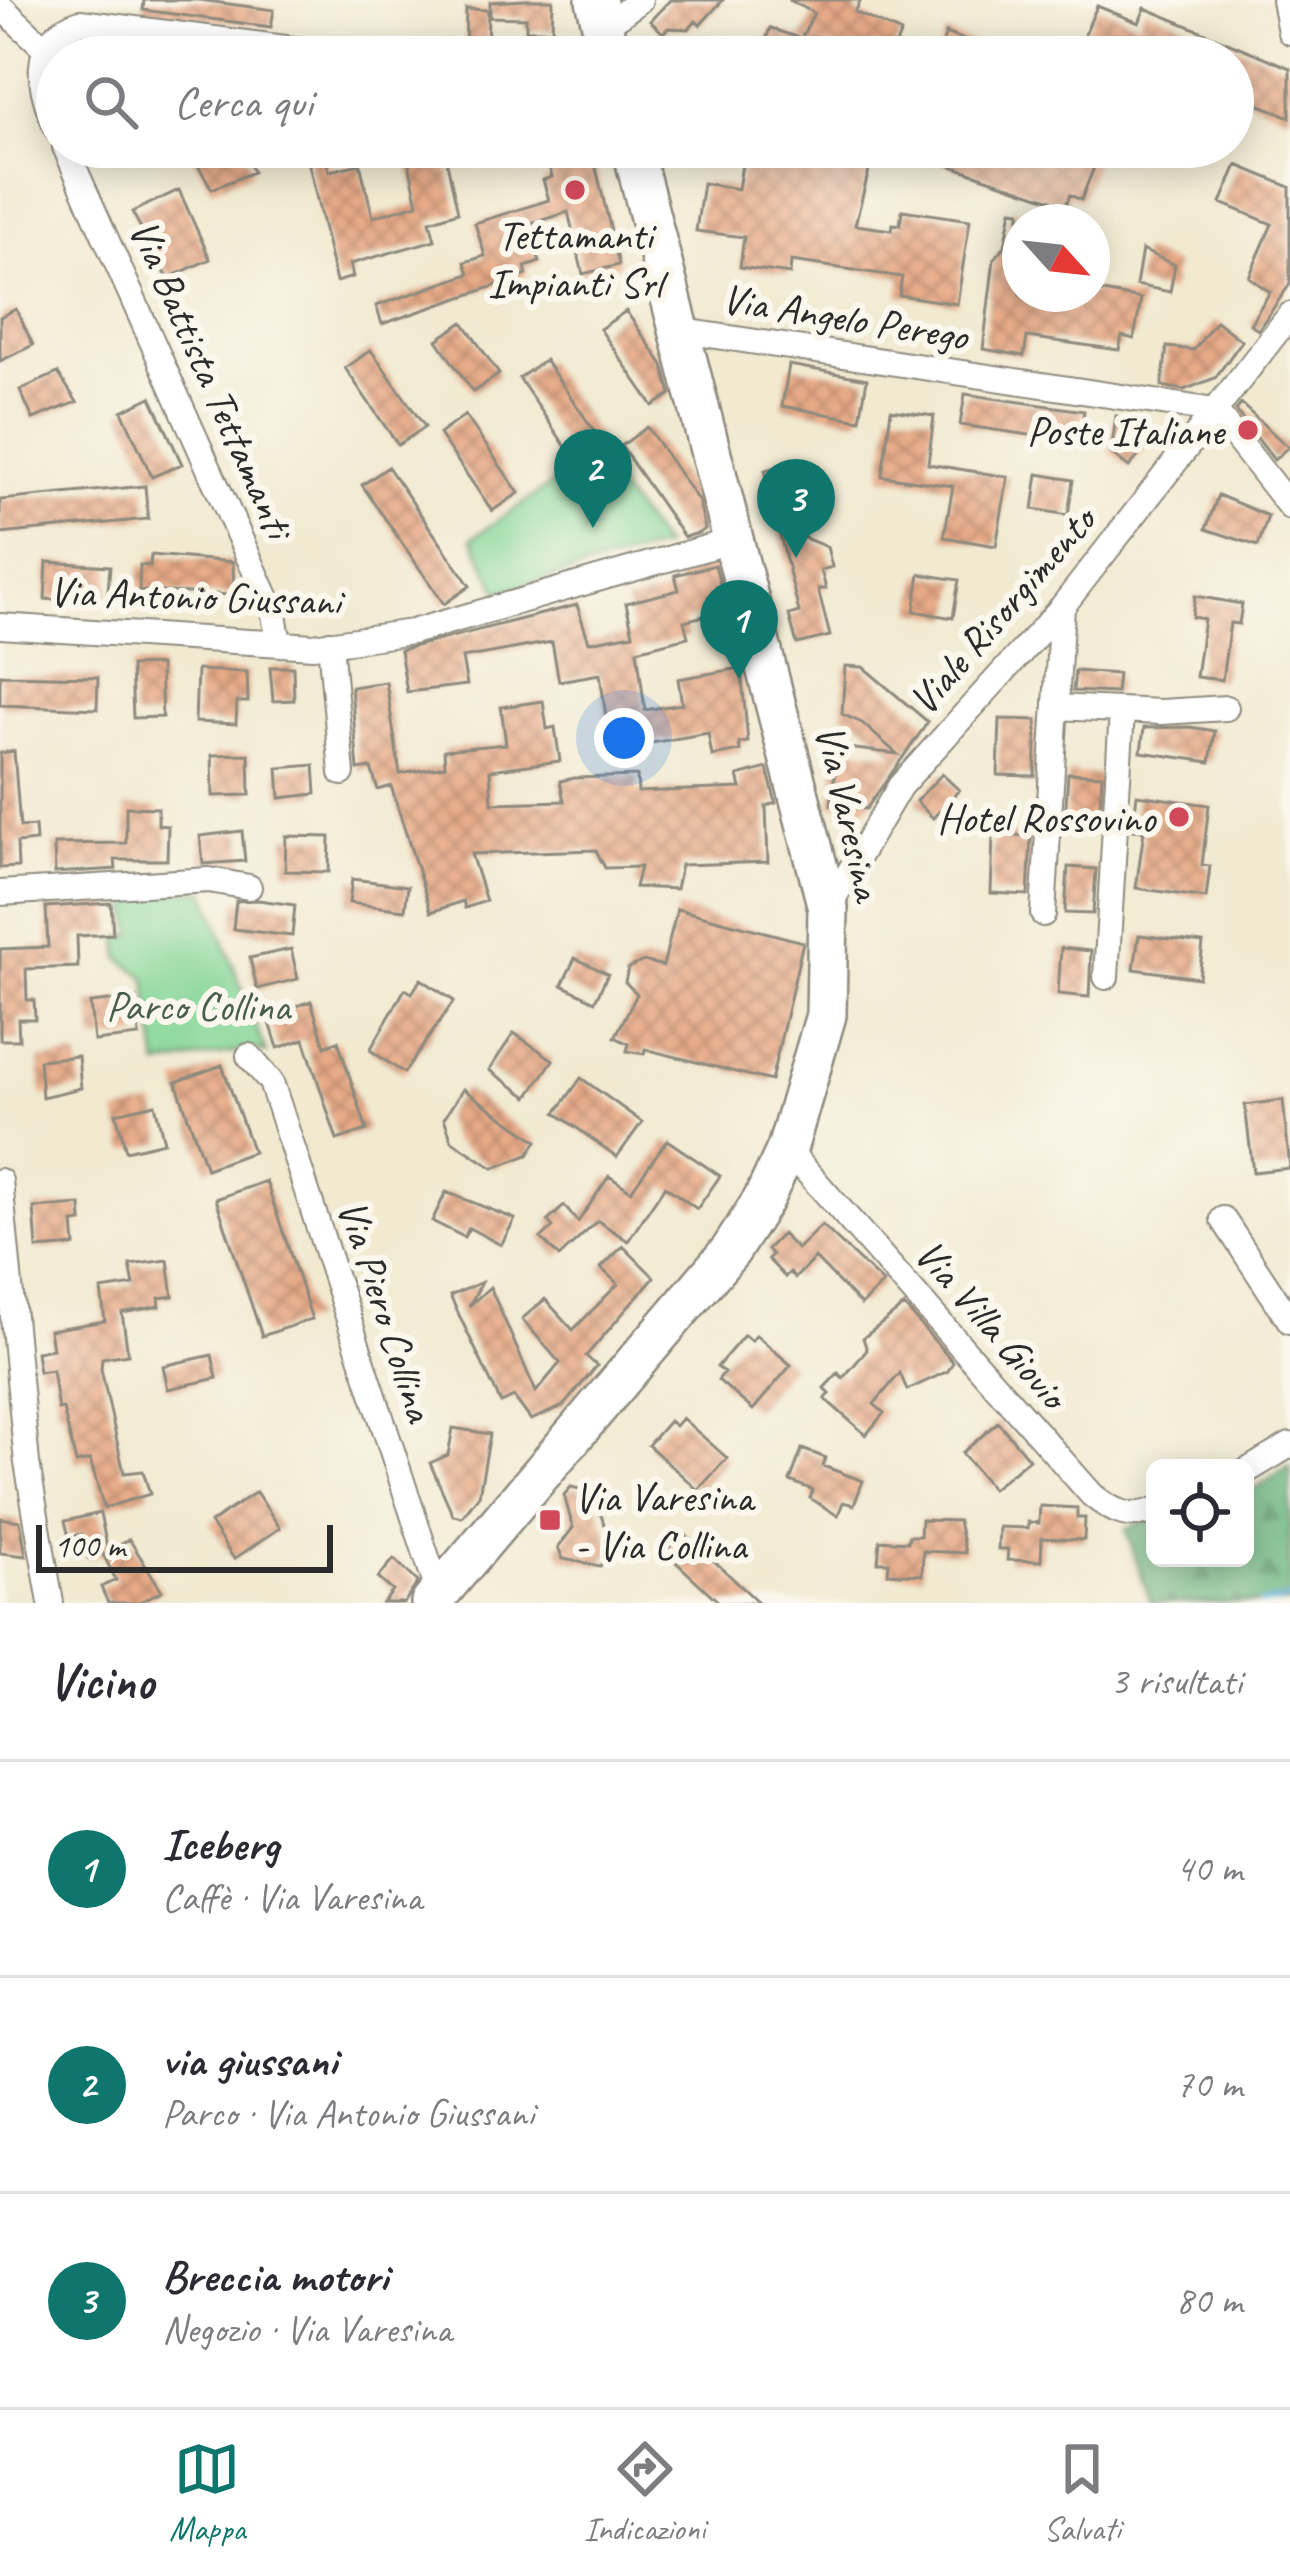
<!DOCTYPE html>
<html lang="it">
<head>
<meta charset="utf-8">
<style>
  :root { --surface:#fff; --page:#f2f2f3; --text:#2b2b33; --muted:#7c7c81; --line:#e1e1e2; --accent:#0f766e }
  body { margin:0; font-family:Caveat,sans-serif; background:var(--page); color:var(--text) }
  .controls { position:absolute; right:36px; bottom:36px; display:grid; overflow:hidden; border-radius:18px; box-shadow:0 6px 30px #0003 }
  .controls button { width:108px; height:108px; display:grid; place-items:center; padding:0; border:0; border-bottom:3px solid var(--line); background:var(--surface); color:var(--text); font:60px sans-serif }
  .compass { position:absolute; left:1002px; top:204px; width:108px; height:108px; border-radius:50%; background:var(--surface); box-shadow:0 6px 30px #0003; rotate:117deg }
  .scale { position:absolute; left:36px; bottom:30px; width:297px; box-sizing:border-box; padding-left:12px; border:6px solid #2b2b2b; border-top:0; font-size:33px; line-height:42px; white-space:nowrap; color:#2b2b2b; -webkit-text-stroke:9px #fbf7ec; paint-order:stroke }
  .you { position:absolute; left:624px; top:738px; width:42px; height:42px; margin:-30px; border:9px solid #fff; border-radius:50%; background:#1a73e8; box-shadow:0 0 0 18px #1a73e833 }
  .badge { display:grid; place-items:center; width:78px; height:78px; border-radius:50%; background:var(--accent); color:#fff; font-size:39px; font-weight:700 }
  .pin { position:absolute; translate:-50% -99px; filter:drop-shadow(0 3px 6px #0008) }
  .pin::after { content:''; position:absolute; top:63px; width:42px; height:36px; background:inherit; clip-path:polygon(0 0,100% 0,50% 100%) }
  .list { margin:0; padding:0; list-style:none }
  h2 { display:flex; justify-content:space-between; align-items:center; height:156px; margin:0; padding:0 48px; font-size:51px }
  h2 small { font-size:39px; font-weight:400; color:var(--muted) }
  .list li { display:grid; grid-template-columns:78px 1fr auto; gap:36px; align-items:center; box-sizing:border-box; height:216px; padding:0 48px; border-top:3px solid var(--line) }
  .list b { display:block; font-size:45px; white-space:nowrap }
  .list p { margin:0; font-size:39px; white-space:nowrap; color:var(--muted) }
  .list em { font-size:39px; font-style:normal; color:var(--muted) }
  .icon { flex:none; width:66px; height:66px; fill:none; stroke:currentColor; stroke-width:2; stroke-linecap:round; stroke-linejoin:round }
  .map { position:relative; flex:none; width:1290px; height:1603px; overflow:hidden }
  .search { position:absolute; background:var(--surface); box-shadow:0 6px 30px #0003; left:36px; right:36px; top:36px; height:132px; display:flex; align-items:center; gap:30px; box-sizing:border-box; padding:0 42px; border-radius:66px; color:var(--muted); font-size:45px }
  .sheet { height:804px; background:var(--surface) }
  nav { display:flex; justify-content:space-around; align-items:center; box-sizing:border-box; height:168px; border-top:3px solid var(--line); background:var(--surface); font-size:33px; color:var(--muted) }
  nav a { display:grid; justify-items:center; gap:6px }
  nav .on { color:var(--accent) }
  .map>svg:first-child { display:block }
</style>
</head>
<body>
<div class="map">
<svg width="1290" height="1603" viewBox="0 0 1290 1603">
  <defs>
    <pattern id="forest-firs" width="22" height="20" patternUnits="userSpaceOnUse" patternTransform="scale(3)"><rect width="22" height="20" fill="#6cb780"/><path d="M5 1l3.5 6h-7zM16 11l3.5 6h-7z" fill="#599569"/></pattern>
    <pattern id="building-cross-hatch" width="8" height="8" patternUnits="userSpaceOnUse" patternTransform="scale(3)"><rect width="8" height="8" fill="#e8ab88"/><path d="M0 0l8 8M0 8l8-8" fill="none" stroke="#bc8b6f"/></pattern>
  </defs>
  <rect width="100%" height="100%" fill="#fbf7ec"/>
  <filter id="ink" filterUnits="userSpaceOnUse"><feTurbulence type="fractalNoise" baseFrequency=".00833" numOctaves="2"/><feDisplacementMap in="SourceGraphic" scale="24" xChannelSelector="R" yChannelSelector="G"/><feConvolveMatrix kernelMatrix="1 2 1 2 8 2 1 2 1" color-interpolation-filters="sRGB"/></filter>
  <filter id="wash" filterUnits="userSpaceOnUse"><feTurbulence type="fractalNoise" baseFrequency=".004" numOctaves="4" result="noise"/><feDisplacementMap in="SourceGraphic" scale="48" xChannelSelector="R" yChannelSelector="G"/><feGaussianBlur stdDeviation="2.7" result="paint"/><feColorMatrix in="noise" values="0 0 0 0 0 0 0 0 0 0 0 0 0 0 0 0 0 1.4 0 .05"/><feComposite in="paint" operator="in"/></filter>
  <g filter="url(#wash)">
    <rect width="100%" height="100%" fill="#f1ead1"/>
    <!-- green -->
    <path fill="#85d697" stroke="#588061" stroke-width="3" d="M593,456L663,547L499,592L472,538Z
      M205,890L266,1053L251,1049L159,1066L146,978L120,958L119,938L133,935L127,894Z"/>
    <!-- forest -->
    <path fill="url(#forest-firs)" stroke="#4c7156" stroke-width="3" d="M1290,1466V1603H1151L1126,1529L1155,1517V1558H1245V1495Z"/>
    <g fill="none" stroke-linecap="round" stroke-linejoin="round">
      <!-- stream -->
      <path stroke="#59a8d3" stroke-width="6" d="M1262,1603L1289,1599"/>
    </g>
    <g id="blocks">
      <!-- building -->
      <path fill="url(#building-cross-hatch)" d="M144,0H199L274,10L271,27L143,10Z
        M526,0H553L552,30H526V18L490,17V2Z
        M670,0H723L700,25L696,21L689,29L668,28L663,33L650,21Z
        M789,0H861L855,12L901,33L890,57H856L832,46L826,57H760L770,28L801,39L814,13Z
        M1097,6L1139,23L1145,8L1290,68V117L1233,94V57H1145L1129,50L1126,57H1094L1078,50Z
        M466,9L488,10L487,57H465Z
        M946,33L1005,56V57H937Z
        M187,147H242L253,172L212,189Z
        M305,147H324L329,171L360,164L373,217L418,204L408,159L445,154L458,212L430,221L435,240L350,264L353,277L336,282Z
        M543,147H591L619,265L583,274L568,212L528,225L540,262L525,267L527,275L382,324L376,306L469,274L465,262L485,256L475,223L549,200L543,180L552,177Z
        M745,147H791L831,160L835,147H875L855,225L892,230L893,224L900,225L902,210L970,220L957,304L899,295L902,277L791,261L790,274L740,267L744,237L696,231L703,183L738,189Z
        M896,147H1102L1081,200L1070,195L1066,205Z
        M1237,165L1290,187V284L1258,330L1250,324L1270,292L1249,277L1272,224L1221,203Z
        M179,190L210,259L168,278L132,212Z
        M1012,210L1020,211V294L1103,292L1141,299L1134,339L1122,336L1119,350L1027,337L1024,356L983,349L994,259L1005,246Z
        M1142,250L1175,265L1170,292L1136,285Z
        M16,309L33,345L0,361V317Z
        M626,311L663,365L671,394L653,406L600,329Z
        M1216,321L1242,341L1215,378L1184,390L1162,386L1167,347L1194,350Z
        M463,322L499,374L473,392L437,340Z
        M371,350L425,427L398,445L345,368Z
        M545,360L599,438L572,456L519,378Z
        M789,365L867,379L860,420L782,406Z
        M58,373L77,402L33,419L20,390Z
        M965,394L1084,411L1079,442L960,425Z
        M151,397L182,464L152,477L122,411Z
        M1241,404L1288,447L1274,460L1236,411Z
        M891,410L934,416L928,464L1008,477L996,546L944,537L953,486L882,476Z
        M465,415L519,493L492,511L439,434Z
        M1116,416L1139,420L1137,434L1149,444L1129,467L1111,453Z
        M647,427L699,502L705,529L699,533L684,537L621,446Z
        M805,460L817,508L777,518L765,470Z
        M388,467L470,586L444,604L362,485Z
        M1038,474L1073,480L1068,515L1033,509Z
        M145,486L148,519L0,534V500Z
        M1218,495L1268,516L1258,546L1206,529Z
        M778,527L827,547L832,567L821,570L826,589H818L830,636L797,644L789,615L799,612Z
        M151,555L233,562L234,595L139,591L140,565L150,566Z
        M47,562L110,566L107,603L45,599Z
        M715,565L727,610L684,621L688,637L637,650L645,710L682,704L678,679L741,668L748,742L739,743L740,751L712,756L708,733L640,745L635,713L606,717L600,674L559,681L552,642L462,658L467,685L407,692L400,650L577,605L589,642L633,634L626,603L679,590L675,575Z
        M920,574L959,580L953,618L914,611Z
        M1195,596L1242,604L1239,624L1230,623L1222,680L1196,677L1204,619L1192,617Z
        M160,665L162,717L133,718L131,666Z
        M845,666L863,667L928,722L866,809L831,805L838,747L897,754L862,723L842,714Z
        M270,667H293L294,700L273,701Z
        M197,670L247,672L248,702H237L236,724L195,722Z
        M1075,671L1118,674L1116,693L1073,691Z
        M0,675L98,677L97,709L0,705Z
        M386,682L400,774L445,766L444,750L506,744L501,707L543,701L547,729L555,727L560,761L490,770L492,803L564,801L560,781L575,778L637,776L638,792L741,788L738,776L767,768L776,803L766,806L768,862L681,865L676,889L635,887L640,867L605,868L596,850L471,854L486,901L465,908L463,901L431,912L391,786L378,790L371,768L358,770L351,687Z
        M1000,719L1037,720L1035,776L998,775Z
        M1190,727L1215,731L1210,762L1141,752L1144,728Z
        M14,751L20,827L35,826L36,841L17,843L18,867L0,868V753Z
        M249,754L250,795L213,796L212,755Z
        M314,765L316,794L280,798L278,768Z
        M1068,773L1102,775L1099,822L1065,820Z
        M942,774L959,790L933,818L916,801Z
        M1137,795L1209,805L1202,865L1210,866L1206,898L1136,888L1144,831L1132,830Z
        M126,807L158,808V825L168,826L167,860H115L116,869L55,873L54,844L126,843Z
        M242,831L245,861L203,864L200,836Z
        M993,834L1031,836L1028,895L991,893Z
        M286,836L330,837L329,872L285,871Z
        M1068,867L1096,869L1093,914L1065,913Z
        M352,879L408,886L405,910L349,903Z
        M258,900L295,905L292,936L233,929L236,901Z
        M111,903L113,934L77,936L78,967L26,969L27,1000H34L35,1019H18L19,1040H0V949L48,947L46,907Z
        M677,909L803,942L771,1081L645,1049L644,1054L627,1051L629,1044L615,1037L637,994L625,982L628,968L644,961L663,966Z
        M1139,935L1203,943L1199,978L1134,969Z
        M1061,948L1091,951L1089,997L1058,994Z
        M291,949L298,979L257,989L250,958Z
        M575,958L608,974L595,1001L562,985Z
        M421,979L454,1001L404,1073L370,1050L405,989L412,993Z
        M136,998L139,1036L94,1041L90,1003Z
        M311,1001L325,1046L338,1041L367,1130L337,1140L304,1039L278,1048L268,1016Z
        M514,1033L553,1060L528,1097L489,1070Z
        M78,1056L81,1088L42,1097L39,1060Z
        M222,1065L253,1152L206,1169L176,1082Z
        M581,1078L642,1122L617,1157L556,1113Z
        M463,1089L537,1141L528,1155L493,1168L452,1141L444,1118Z
        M1283,1100L1290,1168L1253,1172L1245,1105Z
        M155,1104L164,1142L126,1151L116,1113Z
        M667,1140L720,1176L697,1209L665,1186L628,1241L598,1221L559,1257L541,1238L553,1227L548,1221L564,1206L578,1222L609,1176L631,1191Z
        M266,1181L312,1319L262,1336L216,1199Z
        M446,1192L515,1219L501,1245L469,1228L464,1237L432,1221Z
        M81,1205L82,1222L73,1223L75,1246L37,1249L34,1208Z
        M822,1225L883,1283L861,1305L815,1258L795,1278L790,1272L785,1277L768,1259L772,1255L767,1249L782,1234L797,1249Z
        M623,1246L654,1277L586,1356L597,1366L563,1406L531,1420L514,1397L501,1403L450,1296L482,1282L469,1306L490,1287L536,1392L560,1363L522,1319L545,1299L573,1330L618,1284L601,1268Z
        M168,1260L173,1296L159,1298L160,1306L122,1313L128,1354L102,1358L101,1369L124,1473L143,1471L150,1494L104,1508L90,1460L76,1463L63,1409L58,1410L52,1370L39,1372L36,1352L52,1349L49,1330L105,1321L101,1290L134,1285L130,1265Z
        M904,1306L953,1362L948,1371L907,1390L900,1373L874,1404L884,1413L866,1435L825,1399L830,1394L824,1388L838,1373L843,1378L867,1350L863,1338Z
        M744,1335L751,1341L756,1335L791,1365L753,1410L718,1380L724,1372L717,1367Z
        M212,1355L217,1378L168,1389L163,1366Z
        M682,1418L727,1458L698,1490L648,1445L669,1421L675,1426Z
        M998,1422L1029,1459L992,1489L962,1453Z
        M453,1428L490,1434L479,1495L462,1517L453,1515L430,1463L448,1455Z
        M802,1449L826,1458L823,1466L863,1481L854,1505L843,1502L838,1516L810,1498L813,1490L790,1481Z
        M571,1487L593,1492L613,1550L600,1566L563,1559L558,1547L573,1528L564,1495Z
        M256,1492L280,1528L234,1559L210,1523Z
        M1040,1506L1077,1508V1518H1085L1084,1540L1042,1538L1041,1561L1007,1560L1008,1549H998L999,1527L1028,1528V1522L1039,1523Z
        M100,1513L108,1552L129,1539L162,1591L137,1603H108L101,1587L116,1580L103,1554L88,1558L82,1534L69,1537L65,1521Z
        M0,1518L20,1521L26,1556L0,1553Z
        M921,1520L958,1521L965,1553L923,1551L922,1575L888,1573L889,1562H878L880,1540L908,1542L909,1536H920Z
        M683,1532L759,1603H720L665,1552Z
        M394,1559L418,1582L404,1603H383L393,1591L378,1578Z"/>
    </g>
  </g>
  <g filter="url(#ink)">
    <use href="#blocks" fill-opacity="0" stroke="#8e8a7e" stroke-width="3"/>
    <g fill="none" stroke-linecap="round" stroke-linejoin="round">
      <defs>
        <path id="minor" d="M1284,0L1290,32
          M0,6L46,49
          M603,28L640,0
          M57,129C39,89 27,39 80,22L358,57
          M65,147L274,614L279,644
          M677,330L1215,411
          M1215,411L1290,507
          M0,626L313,646L412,632L734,540
          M330,643L342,773
          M1056,707L1161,712L1226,708
          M0,893L209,880L249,887
          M828,908L900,786L1062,607L1290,315
          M1043,914L1062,607
          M1106,977L1122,711
          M249,1056L271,1082L439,1594
          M787,1149L1092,1495C1113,1512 1129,1520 1155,1510
          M0,1181L27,1463L51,1603
          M1223,1219L1290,1321
          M1245,1472L1290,1445"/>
        <path id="primary" d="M596,0L610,57
          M431,1603L731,1250L763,1200L787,1149L826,1015L828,908L632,147"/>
      </defs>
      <!-- minor casing -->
      <use href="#minor" stroke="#8e8a7e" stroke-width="28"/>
      <!-- primary casing -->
      <use href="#primary" stroke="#8e8a7e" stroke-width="44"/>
      <!-- minor -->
      <use href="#minor" stroke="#fff" stroke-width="24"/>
      <!-- primary -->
      <use href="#primary" stroke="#fff" stroke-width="39"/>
    </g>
  </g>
  <!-- markers -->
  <g fill="#d1495b" stroke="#fbf7ec" stroke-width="4.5">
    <circle cx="575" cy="190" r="12"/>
    <circle cx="1248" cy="430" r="12"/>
    <circle cx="1179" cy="817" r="12"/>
    <rect x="538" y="1508" width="24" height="24" rx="6"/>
  </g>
  <g text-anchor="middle" stroke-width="12" stroke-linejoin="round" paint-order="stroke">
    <!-- poi labels -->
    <g font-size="42" fill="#2b2b2b" stroke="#fbf7ec" text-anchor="end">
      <text x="575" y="249" text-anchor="middle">Tettamanti<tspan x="575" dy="48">Impianti Srl</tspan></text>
      <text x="1224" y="445">Poste Italiane</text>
      <text x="1155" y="832">Hotel Rossovino</text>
      <text x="574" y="1511" text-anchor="start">Via Varesina<tspan x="574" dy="48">- Via Collina</tspan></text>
    </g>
    <!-- street labels -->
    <g font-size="42" fill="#2b2b2b" stroke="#fbf7ec">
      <text transform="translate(845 316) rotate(9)" y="15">Via Angelo Perego</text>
      <text transform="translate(212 378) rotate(66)" y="15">Via Battista Tettamanti</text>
      <text transform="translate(195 595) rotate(2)" y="15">Via Antonio Giussani</text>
      <text transform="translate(1001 610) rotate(-49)" y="15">Viale Risorgimento</text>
      <text transform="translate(850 812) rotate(77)" y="15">Via Varesina</text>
      <text transform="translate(387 1310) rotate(72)" y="15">Via Piero Collina</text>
      <text transform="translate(992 1323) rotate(49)" y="15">Via Villa Giovio</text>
    </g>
    <!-- park labels -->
    <g font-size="42" fill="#465e4b" stroke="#fbf7ec">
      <text x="198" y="1020">Parco Collina</text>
    </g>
  </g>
</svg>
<div class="controls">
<button><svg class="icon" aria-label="locate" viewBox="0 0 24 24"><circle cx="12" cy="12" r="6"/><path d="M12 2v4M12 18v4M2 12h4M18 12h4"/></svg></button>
</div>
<svg class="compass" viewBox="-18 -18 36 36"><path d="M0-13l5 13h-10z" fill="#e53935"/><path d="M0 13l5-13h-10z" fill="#7c7c81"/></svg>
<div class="scale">100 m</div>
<div class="you"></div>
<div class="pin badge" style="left:739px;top:679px">1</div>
<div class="pin badge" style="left:593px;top:528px">2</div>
<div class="pin badge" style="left:796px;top:558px">3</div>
<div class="search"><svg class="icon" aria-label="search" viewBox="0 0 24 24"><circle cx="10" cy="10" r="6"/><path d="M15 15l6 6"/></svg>Cerca qui</div>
</div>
<section class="sheet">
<h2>Vicino<small>3 risultati</small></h2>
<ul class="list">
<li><span class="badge">1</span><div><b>Iceberg</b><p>Caffè · Via Varesina</p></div><em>40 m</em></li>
<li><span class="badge">2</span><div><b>via giussani</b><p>Parco · Via Antonio Giussani</p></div><em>70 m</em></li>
<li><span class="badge">3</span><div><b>Breccia motori</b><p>Negozio · Via Varesina</p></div><em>80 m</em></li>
</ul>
</section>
<nav>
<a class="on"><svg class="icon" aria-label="map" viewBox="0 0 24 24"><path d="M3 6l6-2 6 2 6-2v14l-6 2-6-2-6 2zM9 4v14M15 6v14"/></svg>Mappa</a>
<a><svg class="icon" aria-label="directions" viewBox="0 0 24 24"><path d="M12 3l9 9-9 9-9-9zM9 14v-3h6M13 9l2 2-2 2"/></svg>Indicazioni</a>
<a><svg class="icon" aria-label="saved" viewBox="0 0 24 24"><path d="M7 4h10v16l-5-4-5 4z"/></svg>Salvati</a>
</nav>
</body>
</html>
